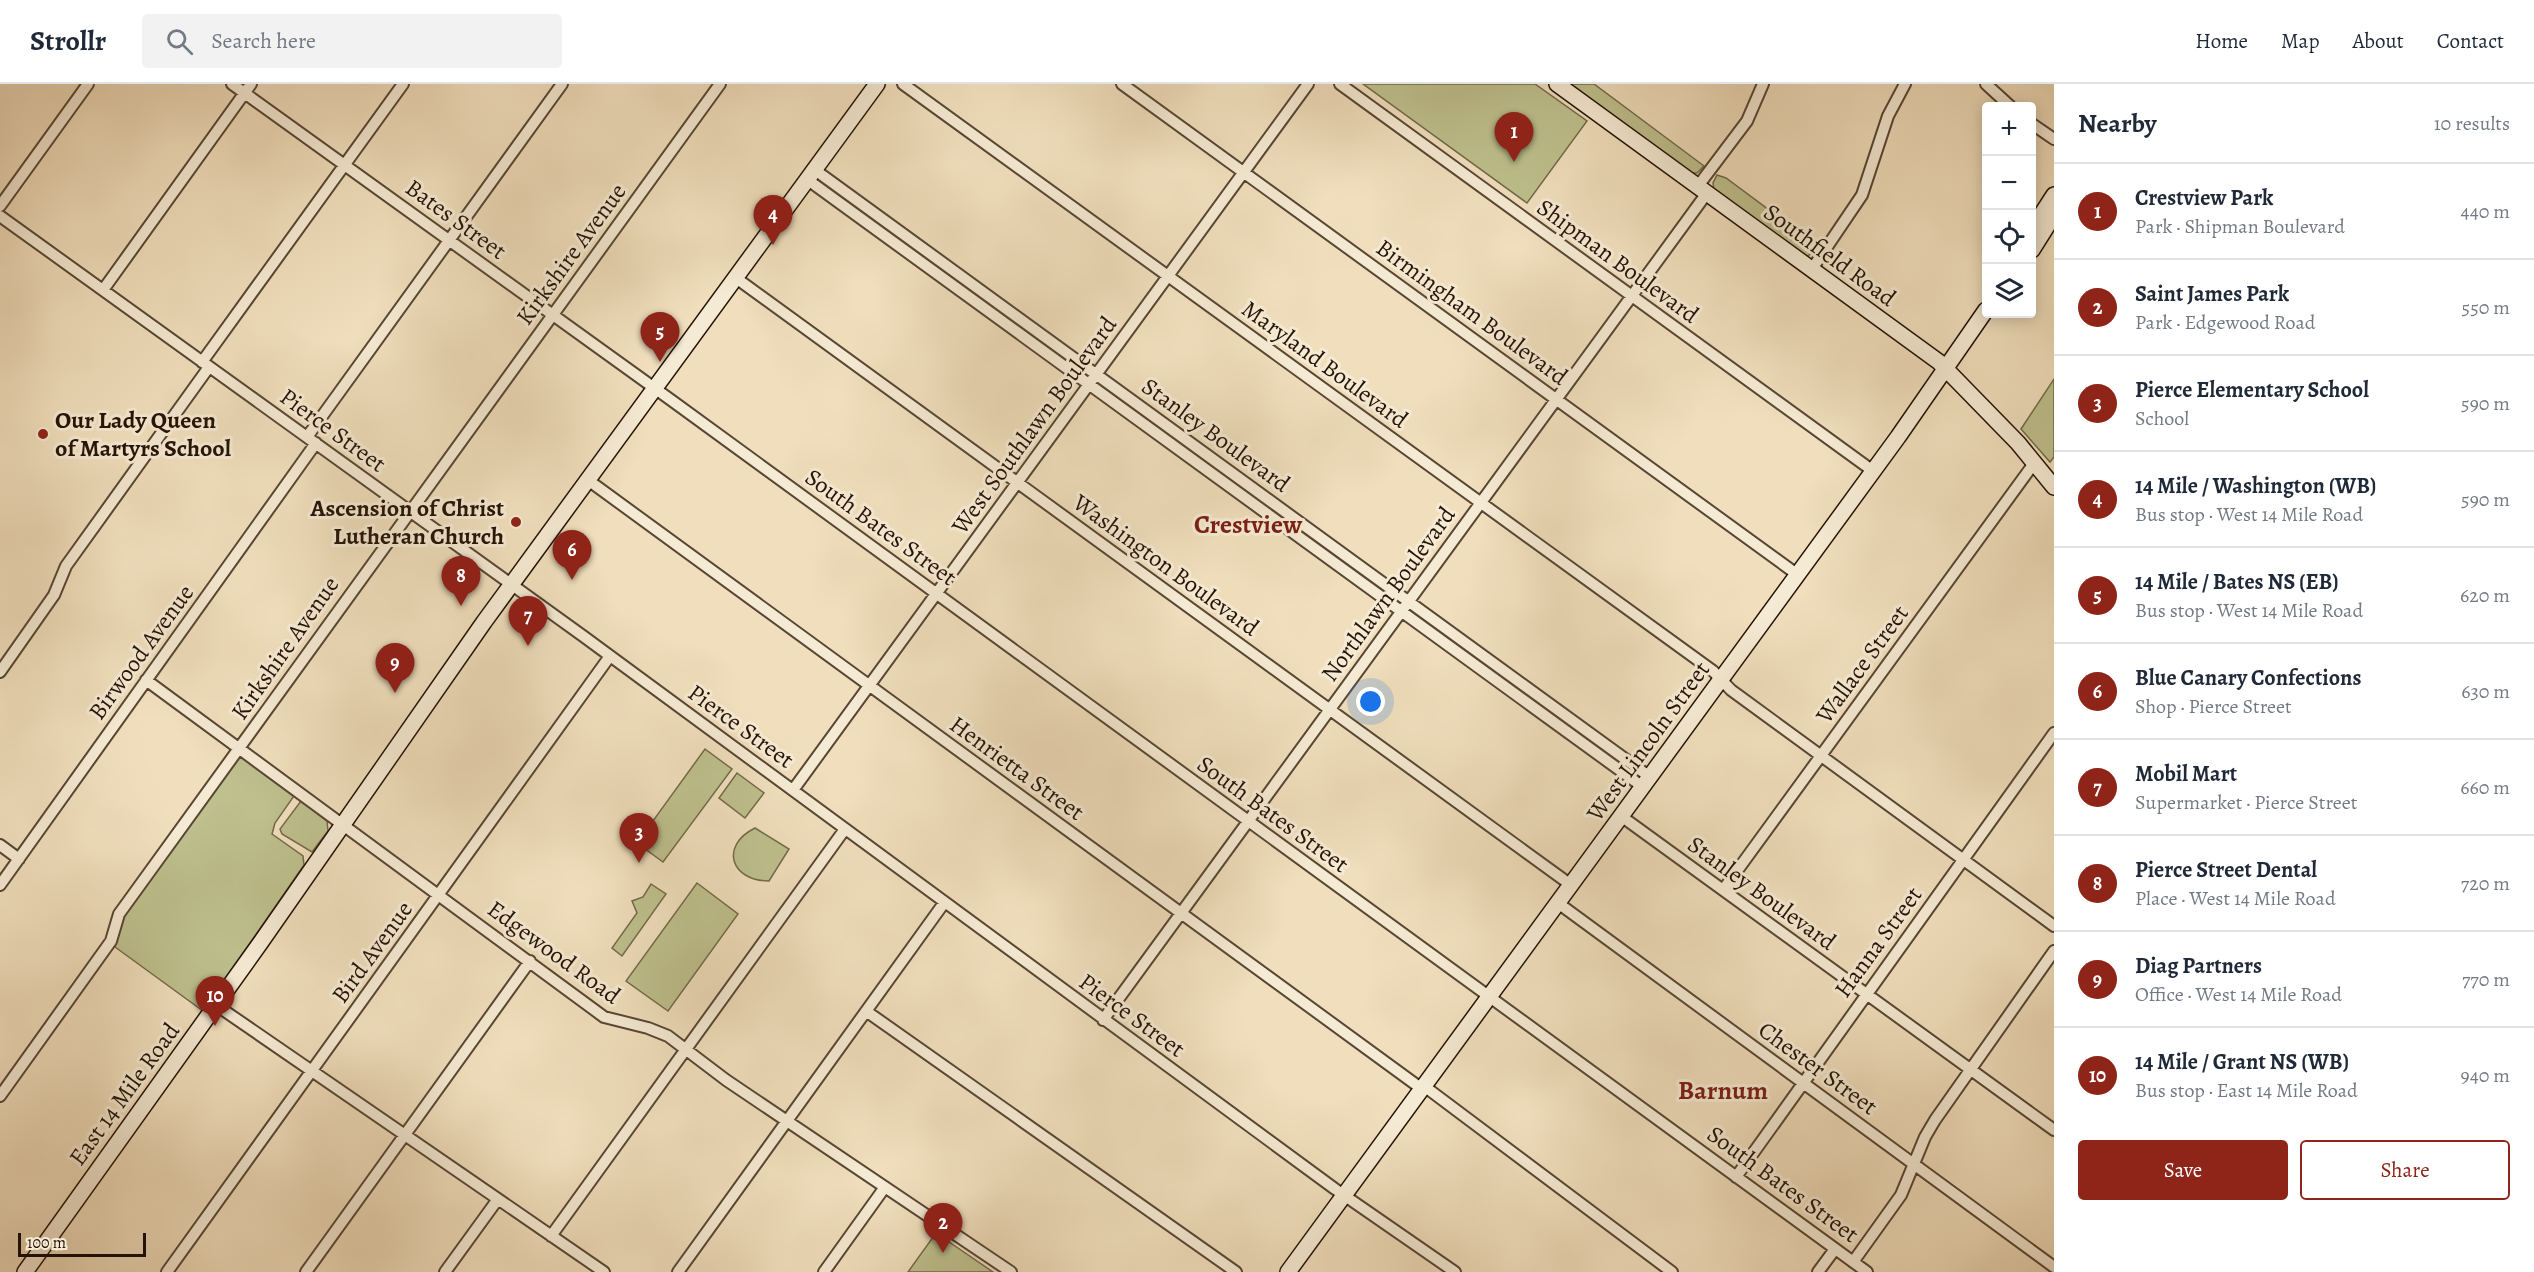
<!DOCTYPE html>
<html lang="en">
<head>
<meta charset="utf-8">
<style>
  :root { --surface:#fff; --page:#f2f2f3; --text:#1f2937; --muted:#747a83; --line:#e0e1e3; --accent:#8f2418 }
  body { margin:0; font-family:Alegreya,serif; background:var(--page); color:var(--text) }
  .controls { position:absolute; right:18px; top:18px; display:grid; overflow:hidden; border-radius:6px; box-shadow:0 3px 15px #0003 }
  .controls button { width:54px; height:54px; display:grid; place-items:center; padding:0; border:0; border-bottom:2px solid var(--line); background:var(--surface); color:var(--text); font:30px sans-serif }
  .scale { position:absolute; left:18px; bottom:15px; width:128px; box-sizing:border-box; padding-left:6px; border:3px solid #251306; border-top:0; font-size:16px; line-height:21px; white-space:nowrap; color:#251306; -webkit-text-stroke:4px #f5ead3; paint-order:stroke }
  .you { position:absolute; left:1371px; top:618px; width:21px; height:21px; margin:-15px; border:4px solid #fff; border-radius:50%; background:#1a73e8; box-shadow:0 0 0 9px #1a73e833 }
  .badge { display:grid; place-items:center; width:39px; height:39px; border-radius:50%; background:var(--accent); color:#fff; font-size:20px; font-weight:700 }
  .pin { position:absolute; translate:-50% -50px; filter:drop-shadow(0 2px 3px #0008) }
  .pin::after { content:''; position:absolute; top:32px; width:21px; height:18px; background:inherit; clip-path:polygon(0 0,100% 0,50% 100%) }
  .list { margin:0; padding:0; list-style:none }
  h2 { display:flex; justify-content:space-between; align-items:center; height:78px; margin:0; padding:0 24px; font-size:26px }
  h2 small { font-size:20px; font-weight:400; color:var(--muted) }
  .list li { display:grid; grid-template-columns:39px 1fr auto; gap:18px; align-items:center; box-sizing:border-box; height:96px; padding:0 24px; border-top:2px solid var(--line) }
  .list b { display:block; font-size:22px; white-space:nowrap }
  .list p { margin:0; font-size:20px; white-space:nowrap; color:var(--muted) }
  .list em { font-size:20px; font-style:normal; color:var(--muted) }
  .actions { display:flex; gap:12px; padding:18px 24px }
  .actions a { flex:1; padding:14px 0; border:2px solid var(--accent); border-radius:6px; text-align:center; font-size:21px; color:var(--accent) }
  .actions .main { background:var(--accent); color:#fff }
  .icon { flex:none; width:33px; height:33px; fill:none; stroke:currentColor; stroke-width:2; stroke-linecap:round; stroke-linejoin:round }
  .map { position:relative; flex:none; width:2054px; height:1188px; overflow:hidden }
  header { display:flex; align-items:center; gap:36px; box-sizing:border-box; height:84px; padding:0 30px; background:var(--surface); border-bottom:2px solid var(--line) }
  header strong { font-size:28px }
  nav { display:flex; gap:33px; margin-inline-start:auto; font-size:21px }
  .search { width:420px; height:54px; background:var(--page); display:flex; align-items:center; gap:15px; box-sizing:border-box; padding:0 21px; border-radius:6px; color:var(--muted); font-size:22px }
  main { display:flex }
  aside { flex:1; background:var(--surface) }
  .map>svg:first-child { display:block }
</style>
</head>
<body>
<header>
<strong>Strollr</strong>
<div class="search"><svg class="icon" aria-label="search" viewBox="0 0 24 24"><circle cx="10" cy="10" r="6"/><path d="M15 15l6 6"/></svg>Search here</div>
<nav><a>Home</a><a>Map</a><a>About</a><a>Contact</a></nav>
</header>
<main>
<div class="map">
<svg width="2054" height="1188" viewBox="0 0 2054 1188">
  <rect width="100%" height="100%" fill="#f0debc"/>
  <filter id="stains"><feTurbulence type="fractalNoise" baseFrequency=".00333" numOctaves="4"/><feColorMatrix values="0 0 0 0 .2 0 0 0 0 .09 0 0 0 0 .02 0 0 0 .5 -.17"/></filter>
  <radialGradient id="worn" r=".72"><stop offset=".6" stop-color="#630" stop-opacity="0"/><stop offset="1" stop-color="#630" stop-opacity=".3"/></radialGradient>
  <!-- green -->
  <path fill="#bec08d" stroke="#726a4a" stroke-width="1.5" d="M1363,0H1535L1587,37L1527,119Z
    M1564,0H1594L1704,82L1697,89H1690Z
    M1717,91L1726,94L1815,160L1816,167L1804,174L1714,106L1713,99Z
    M2054,295V373L2050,378L2021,345Z
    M705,665L732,685L663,778L637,759Z
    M237,673L245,675L294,712L275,739L272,750L303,772L304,781L203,927L115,863L120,837Z
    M737,689L764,709L745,734L719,714Z
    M301,717L327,737L328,747L312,768L282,750L280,745Z
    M755,744L789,765L769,797C731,797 719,762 755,744Z
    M697,799L738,830L668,927L626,897Z
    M651,800L666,810L622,872L612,864L637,829L632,817L643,813Z
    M936,1149L993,1188H908Z"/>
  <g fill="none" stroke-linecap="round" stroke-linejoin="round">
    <defs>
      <path id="street" d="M232,0L671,316L1867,1188
        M903,0L1713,587L1731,606L2054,842
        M1122,0L1798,491
        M1340,0L1873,387
        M1986,0L2010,22
        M2032,40L2054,55
        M815,86L1650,693
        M808,96L1643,703
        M1698,102L1747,37L1763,0
        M0,122L88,0
        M0,132L583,552L1335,1105L1455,1188
        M1812,185L1862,111L1888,32L1905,0
        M736,194L1571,801
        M103,206L251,0
        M202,278L403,0
        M307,353L562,0
        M588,396L1422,1005
        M0,588L54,511L66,482L209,283
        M146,596L604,933L648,944L668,952L726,996L1011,1188
        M793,706L1308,0
        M1621,732L2054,1046
        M0,761L19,775
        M0,801L316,359
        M1723,806L2035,378
        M1558,819L2054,1183
        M216,921L604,1188
        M866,927L1236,1188
        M1103,936L1707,109
        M1424,1002L1672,1188
        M0,1012L111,857L119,830L720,0
        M1736,1093L2054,649
        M551,1152L845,745
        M1853,1178L1901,1111L1925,1053L1935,1036L2054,867
        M167,1188L610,572
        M306,1188L530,877
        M445,1188L498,1115
        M678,1188L944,819
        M824,1188L885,1103
        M1818,1188L1835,1165"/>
      <path id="secondary" d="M1557,0L1939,278L2018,359L2054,403
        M2032,145L2054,111
        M2032,166L2054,131
        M25,1188L261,858L484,538L877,0
        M1288,1188L1898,353L1986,226"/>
    </defs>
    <!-- street casing -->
    <use href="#street" stroke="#584634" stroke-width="14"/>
    <!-- secondary casing -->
    <use href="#secondary" stroke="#251306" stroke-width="18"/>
    <!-- street -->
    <use href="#street" stroke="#f5ead3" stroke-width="10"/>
    <!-- secondary -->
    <use href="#secondary" stroke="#f5ead3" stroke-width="15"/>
  </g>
  <!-- markers -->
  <g fill="#8f2418" stroke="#f5ead3" stroke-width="2">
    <circle cx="43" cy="350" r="6"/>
    <circle cx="516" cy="438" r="6"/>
  </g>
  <g text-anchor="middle" stroke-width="6" stroke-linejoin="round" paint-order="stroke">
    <!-- street labels -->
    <g font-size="24" fill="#251306" stroke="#f5ead3">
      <text transform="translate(456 135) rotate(36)" y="8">Bates Street</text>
      <text transform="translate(571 170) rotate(-54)" y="8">Kirkshire Avenue</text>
      <text transform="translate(1830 171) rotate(36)" y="8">Southfield Road</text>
      <text transform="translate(1618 177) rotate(36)" y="8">Shipman Boulevard</text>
      <text transform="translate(1472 228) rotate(36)" y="8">Birmingham Boulevard</text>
      <text transform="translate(1325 280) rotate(36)" y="8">Maryland Boulevard</text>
      <text transform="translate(1034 341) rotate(-54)" y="8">West Southlawn Boulevard</text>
      <text transform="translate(333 346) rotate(36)" y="8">Pierce Street</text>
      <text transform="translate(1216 351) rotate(36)" y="8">Stanley Boulevard</text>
      <text transform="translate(881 443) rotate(36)" y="8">South Bates Street</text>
      <text transform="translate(1166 481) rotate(36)" y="8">Washington Boulevard</text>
      <text transform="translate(1388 510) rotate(-54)" y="8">Northlawn Boulevard</text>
      <text transform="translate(285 564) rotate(-55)" y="8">Kirkshire Avenue</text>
      <text transform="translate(141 568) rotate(-54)" y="8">Birwood Avenue</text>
      <text transform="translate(1862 580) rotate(-54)" y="8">Wallace Street</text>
      <text transform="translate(741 642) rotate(36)" y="8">Pierce Street</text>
      <text transform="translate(1648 657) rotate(-54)" y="8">West Lincoln Street</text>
      <text transform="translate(1017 684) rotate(36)" y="8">Henrietta Street</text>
      <text transform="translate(1273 730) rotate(36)" y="8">South Bates Street</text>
      <text transform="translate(1762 809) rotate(36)" y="8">Stanley Boulevard</text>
      <text transform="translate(1878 858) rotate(-54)" y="8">Hanna Street</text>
      <text transform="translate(372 868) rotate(-54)" y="8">Bird Avenue</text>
      <text transform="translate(554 868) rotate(36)" y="8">Edgewood Road</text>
      <text transform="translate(1132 931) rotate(36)" y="8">Pierce Street</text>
      <text transform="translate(1818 984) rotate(36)" y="8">Chester Street</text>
      <text transform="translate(124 1010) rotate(-54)" y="8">East 14 Mile Road</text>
      <text transform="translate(1783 1100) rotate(36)" y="8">South Bates Street</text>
    </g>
    <!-- poi labels -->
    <g font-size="24" font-weight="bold" fill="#251306" stroke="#f5ead3" text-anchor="start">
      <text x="55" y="344">Our Lady Queen<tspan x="55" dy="28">of Martyrs School</tspan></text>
      <text x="504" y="432" text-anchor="end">Ascension of Christ<tspan x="504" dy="28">Lutheran Church</tspan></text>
    </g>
    <!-- neighbourhood labels -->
    <g font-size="26" font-weight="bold" fill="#7a1f14" stroke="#f5ead3">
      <text x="1248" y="449">Crestview</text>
      <text x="1723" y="1015">Barnum</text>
    </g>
  </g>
  <rect width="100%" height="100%" filter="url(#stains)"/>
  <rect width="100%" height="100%" fill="url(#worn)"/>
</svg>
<div class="controls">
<button>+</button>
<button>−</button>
<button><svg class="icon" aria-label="locate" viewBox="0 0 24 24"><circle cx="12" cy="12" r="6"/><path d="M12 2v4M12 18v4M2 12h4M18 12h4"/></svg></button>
<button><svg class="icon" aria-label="layers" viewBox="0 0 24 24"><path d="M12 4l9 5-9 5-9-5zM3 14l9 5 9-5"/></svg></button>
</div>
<div class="scale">100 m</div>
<div class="you"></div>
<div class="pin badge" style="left:1514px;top:78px">1</div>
<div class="pin badge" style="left:943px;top:1169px">2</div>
<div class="pin badge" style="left:639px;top:779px">3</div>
<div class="pin badge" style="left:773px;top:161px">4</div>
<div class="pin badge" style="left:660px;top:278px">5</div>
<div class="pin badge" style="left:572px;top:496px">6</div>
<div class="pin badge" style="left:528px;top:562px">7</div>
<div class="pin badge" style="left:461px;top:522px">8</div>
<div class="pin badge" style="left:395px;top:609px">9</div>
<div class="pin badge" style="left:215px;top:942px">10</div>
</div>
<aside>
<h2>Nearby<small>10 results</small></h2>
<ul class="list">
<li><span class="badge">1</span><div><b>Crestview Park</b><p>Park · Shipman Boulevard</p></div><em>440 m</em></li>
<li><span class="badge">2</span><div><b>Saint James Park</b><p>Park · Edgewood Road</p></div><em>550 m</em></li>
<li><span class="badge">3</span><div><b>Pierce Elementary School</b><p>School</p></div><em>590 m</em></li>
<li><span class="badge">4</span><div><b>14 Mile / Washington (WB)</b><p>Bus stop · West 14 Mile Road</p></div><em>590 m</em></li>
<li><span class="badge">5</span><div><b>14 Mile / Bates NS (EB)</b><p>Bus stop · West 14 Mile Road</p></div><em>620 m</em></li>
<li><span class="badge">6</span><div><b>Blue Canary Confections</b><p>Shop · Pierce Street</p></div><em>630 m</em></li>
<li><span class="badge">7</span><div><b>Mobil Mart</b><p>Supermarket · Pierce Street</p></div><em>660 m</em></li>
<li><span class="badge">8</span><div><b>Pierce Street Dental</b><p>Place · West 14 Mile Road</p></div><em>720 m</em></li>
<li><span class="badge">9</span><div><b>Diag Partners</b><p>Office · West 14 Mile Road</p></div><em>770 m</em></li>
<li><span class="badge">10</span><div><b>14 Mile / Grant NS (WB)</b><p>Bus stop · East 14 Mile Road</p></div><em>940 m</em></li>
</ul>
<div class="actions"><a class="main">Save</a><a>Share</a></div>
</aside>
</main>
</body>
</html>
